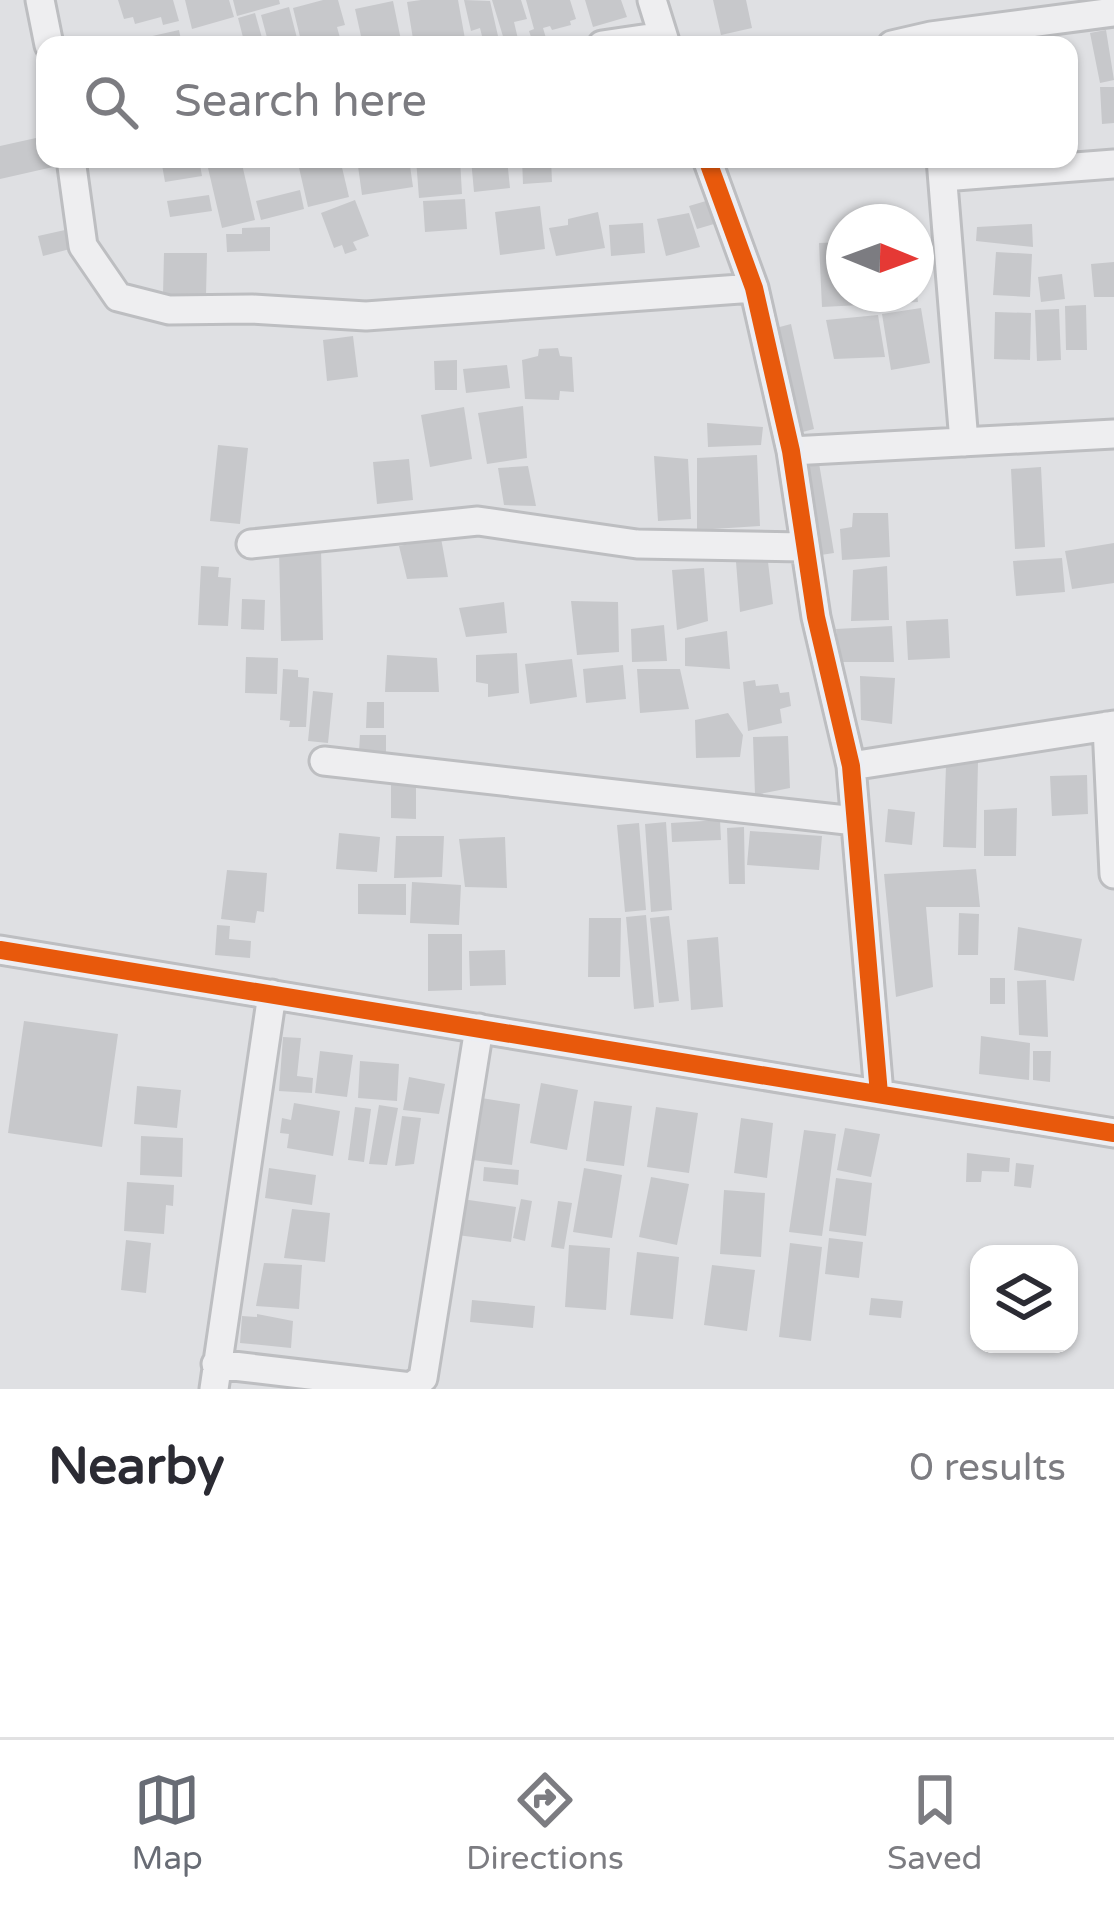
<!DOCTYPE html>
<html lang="en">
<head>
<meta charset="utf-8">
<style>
  :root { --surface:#fff; --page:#f2f2f3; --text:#2b2b33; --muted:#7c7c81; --line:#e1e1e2; --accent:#686c75 }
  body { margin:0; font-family:"Varela Round",sans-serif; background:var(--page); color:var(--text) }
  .controls { position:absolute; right:36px; bottom:36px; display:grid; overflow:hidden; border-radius:24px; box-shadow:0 3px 9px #0004 }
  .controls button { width:108px; height:108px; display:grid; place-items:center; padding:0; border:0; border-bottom:3px solid var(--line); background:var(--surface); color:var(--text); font:60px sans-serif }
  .compass { position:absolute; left:826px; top:204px; width:108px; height:108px; border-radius:50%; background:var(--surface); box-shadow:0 3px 9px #0004; rotate:91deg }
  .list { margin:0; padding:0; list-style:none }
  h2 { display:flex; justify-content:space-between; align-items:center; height:156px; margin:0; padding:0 48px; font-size:51px }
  h2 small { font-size:39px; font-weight:400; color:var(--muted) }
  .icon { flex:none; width:66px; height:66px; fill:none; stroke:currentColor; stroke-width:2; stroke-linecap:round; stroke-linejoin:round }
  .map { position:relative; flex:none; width:1114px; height:1389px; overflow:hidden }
  .search { position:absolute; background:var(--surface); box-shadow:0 3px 9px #0004; left:36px; right:36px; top:36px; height:132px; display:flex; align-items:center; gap:30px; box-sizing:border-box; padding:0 42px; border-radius:24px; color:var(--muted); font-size:45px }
  .sheet { height:348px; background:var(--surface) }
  nav { display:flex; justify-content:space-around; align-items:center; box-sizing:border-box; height:168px; border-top:3px solid var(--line); background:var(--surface); font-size:33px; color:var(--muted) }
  nav a { display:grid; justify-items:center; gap:6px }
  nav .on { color:var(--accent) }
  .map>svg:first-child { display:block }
</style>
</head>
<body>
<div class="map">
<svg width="1114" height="1389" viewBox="0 0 1114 1389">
  <rect width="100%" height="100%" fill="#dfe0e3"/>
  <!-- building -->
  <path fill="#c7c8cb" d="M118,0H173L179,21L163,25L161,17L135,24L133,17L124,19Z
    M185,0H229L234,17L192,29Z
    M233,0H279L280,4L237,16Z
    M323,0H338L345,25L337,27L342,45H302L293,8Z
    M421,0H458L465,39L414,45L407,2Z
    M464,0L490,1L498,36L483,40L480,28L471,31Z
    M492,0H521L527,19L514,22L518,39L505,43Z
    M526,0H570L576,19L570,21L571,25L552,30L550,26L543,28L546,38L533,43L529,31L534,29Z
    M585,0H621L627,17L593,27Z
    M713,0H746L752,28L721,35Z
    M393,1L402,45H363L355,9Z
    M289,7L298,42L269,45L261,15Z
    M255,13L264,45H245L238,18Z
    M179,30L182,45H140L139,39Z
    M1106,30L1114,80L1100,83L1090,33Z
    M1100,87H1114V123L1102,124Z
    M45,136V159H51L53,167L0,179V146Z
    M161,159H199L202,176L165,182Z
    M297,159H340L349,197L308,207Z
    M357,159H409L413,187L362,195Z
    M416,159H460L462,194L419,198Z
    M471,159H507L510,188L474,192Z
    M522,159H551L552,182L523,184Z
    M241,160L255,220L222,228L208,168Z
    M300,190L304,209L261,220L256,201Z
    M209,195L212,211L170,217L167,201Z
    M465,199L467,229L425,232L423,201Z
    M355,200L369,236L353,242L357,250L345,254L342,245L334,248L321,213Z
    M706,201L714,224L697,229L689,206Z
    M540,206L545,249L500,255L495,212Z
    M598,212L605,248L556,256L549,228L568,225V219Z
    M689,213L700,247L666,256L657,219Z
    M643,223L645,253L611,256L609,225Z
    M1032,224L1033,247L976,241L977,227Z
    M270,227V251L227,252L226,234H242V228Z
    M65,230L70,249L43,256L38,236Z
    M844,242V294H917L918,302L822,307L819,243Z
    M996,252L1032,254L1030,297L993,295Z
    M164,253H207L206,296L163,295Z
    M1114,262V297H1094L1091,264Z
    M1062,274L1065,299L1041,302L1038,277Z
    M1086,305L1087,350H1066L1065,306Z
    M921,308L930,363L891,370L882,314Z
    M1059,309L1061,360L1037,361L1035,310Z
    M995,312L1031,313L1030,360L994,359Z
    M878,315L885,357L834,359L826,320Z
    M791,324L814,429L795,434L772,329Z
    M353,336L358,377L327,381L323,340Z
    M558,348L560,356L572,357L574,392L560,391L559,400L525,399L522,360L538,356L539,349Z
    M457,360V390H435L434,361Z
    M507,365L510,388L466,393L463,369Z
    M523,406L527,458L487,464L478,413Z
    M464,407L472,459L430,467L421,415Z
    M707,423L763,427L761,445L708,447Z
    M218,445L248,448L240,524L210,521Z
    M757,455L760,526L697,530V458Z
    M654,456L688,459L691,519L658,521Z
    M409,459L413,500L377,504L373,462Z
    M819,463L834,553L814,556L799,465Z
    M528,466L536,506L504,505L498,468Z
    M1041,467L1045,547L1015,549L1011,469Z
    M853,513H888L890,557L842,560L840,529L852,527Z
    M441,538L448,577L407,579L399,546Z
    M1114,543V583L1072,589L1065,551Z
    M321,548L323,640L281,641L279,549Z
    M1062,558L1065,592L1016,596L1013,561Z
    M736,562H768L773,604L740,612Z
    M201,566L219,567L218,577L231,578L228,626L198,625Z
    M887,566L889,620L851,621L853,570Z
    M704,568L708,621L677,630L672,570Z
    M242,599L265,600L264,630L241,629Z
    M571,601L618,602L619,652L577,655Z
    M504,602L507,633L466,637L459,608Z
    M948,619L950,658L908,660L906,621Z
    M664,625L667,661L632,662L631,629Z
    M892,626L894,662H841L836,629Z
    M727,631L730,669L685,666V638Z
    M517,653L519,693L488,697V684L476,682V655Z
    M387,655L437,658L439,692H385Z
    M246,657L278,658L277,694L245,693Z
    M572,659L577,697L530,704L525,664Z
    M623,665L626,699L586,703L583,669Z
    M283,669L298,670V677L309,678L306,727H289L290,721L280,720Z
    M637,669H680L689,709L640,713Z
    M860,676L895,678L892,724L861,720Z
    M755,680L756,686L778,684L780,693L789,692L791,706L780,709L782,723L748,731L743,682Z
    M313,691L333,693L328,743L308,741Z
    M367,702H384V728H366Z
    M728,713L743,735L740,757L696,758L695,720Z
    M360,735H386V752H359Z
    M788,736L790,788L755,795L753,737Z
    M978,762L976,848L943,847L946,766Z
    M1087,775L1088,814L1052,816L1050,776Z
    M391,782H416V819L391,818Z
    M1017,808L1016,856H984V810Z
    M888,809L915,812L912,845L885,842Z
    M720,820L721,840L672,842L671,823Z
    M666,822L672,910L651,912L645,824Z
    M639,823L646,910L625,912L617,825Z
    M744,827L745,884H729L727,828Z
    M750,831L822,836L819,870L747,865Z
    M339,833L380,837L377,872L336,869Z
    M396,836H444L442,877L394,878Z
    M505,837L507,888L465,887L459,839Z
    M976,869L980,907H926L933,987L896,997L884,874Z
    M227,870L267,873L264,912L257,911L255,923L221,919Z
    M412,882L461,885L459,925L410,923Z
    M358,884H406V915L358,914Z
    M959,913L979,914L978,955H958Z
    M646,915L654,1007L634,1009L626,917Z
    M669,916L679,1001L659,1003L650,918Z
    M589,918H621L620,977H588Z
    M217,925L230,926L229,939L251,941L250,958L215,955Z
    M1018,927L1082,939L1074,981L1014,970Z
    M428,934H462V990L428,991Z
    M718,937L723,1007L691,1010L687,940Z
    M505,950L506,985L470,986L469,951Z
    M990,978H1005V1004H990Z
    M1046,980L1048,1037L1019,1035L1017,981Z
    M24,1021L118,1034L102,1147L8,1133Z
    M981,1036L1030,1043L1029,1080L979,1074Z
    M283,1037L301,1038L297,1076L313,1078L312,1093L279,1091Z
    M320,1051L353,1055L347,1097L315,1093Z
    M1033,1051H1051L1050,1082L1033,1080Z
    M360,1061L399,1064L397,1101L358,1098Z
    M409,1077L445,1084L439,1114L403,1110Z
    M541,1083L578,1090L567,1150L530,1143Z
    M137,1086L181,1090L177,1128L134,1124Z
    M481,1098L520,1104L512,1165L473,1160Z
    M594,1101L632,1106L624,1166L586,1161Z
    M294,1103L340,1111L333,1156L287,1148L289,1134L280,1133L282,1118L291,1120Z
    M379,1105L398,1108L387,1165L369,1164Z
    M355,1107L371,1109L364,1162L348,1160Z
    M656,1107L698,1113L689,1173L647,1167Z
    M402,1116L421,1118L414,1164L395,1166Z
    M741,1118L773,1123L767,1178L734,1173Z
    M845,1128L880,1134L871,1177L837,1170Z
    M804,1130L836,1134L822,1236L789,1232Z
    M141,1136L183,1138L182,1177L140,1175Z
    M967,1153L1010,1158L1009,1172L982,1171L981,1182H966Z
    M1016,1163L1034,1165L1031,1188L1014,1186Z
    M484,1167L519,1170L518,1185L483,1181Z
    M269,1168L316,1175L312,1205L265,1198Z
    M584,1168L622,1175L612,1238L573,1232Z
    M651,1177L689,1184L677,1245L639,1237Z
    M836,1178L872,1183L866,1236L829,1231Z
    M127,1182L174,1185L173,1206L166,1205L164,1234L124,1231Z
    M724,1190L765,1193L761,1257L720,1254Z
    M462,1199L516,1207L511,1242L457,1235Z
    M521,1199L532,1201L525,1241L513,1238Z
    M558,1201L572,1203L564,1249L551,1247Z
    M292,1209L330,1213L325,1262L284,1258Z
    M829,1238L863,1242L859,1278L825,1274Z
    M126,1240L151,1243L146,1293L121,1290Z
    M790,1243L822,1247L811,1341L779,1337Z
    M569,1245L610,1248L606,1310L565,1307Z
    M637,1252L679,1257L673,1319L630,1315Z
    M264,1263L302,1265L299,1309L256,1306Z
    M712,1265L755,1270L747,1331L704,1325Z
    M871,1298L903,1301L901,1318L869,1315Z
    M472,1300L535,1306L533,1328L470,1322Z
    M257,1314L293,1321L291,1348L240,1343L242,1316L257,1317Z"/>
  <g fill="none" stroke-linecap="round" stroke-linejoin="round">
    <defs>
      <path id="minor" d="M40,0L49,45
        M652,0L666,45
        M602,45L663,36
        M892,45L931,36L1114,12
        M71,159L83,246L118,297L169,310L252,309L366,316L754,288
        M707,159L754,288L791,451L816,617L851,766L879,1094
        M941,159L964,442
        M943,177L1114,164
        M791,451L1114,434
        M251,544L478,521L637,544L803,547
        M1107,726L1114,874
        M324,761L855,821
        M851,766L1114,725
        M0,950L1114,1133
        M216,1364L411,1387L423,1378L479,1028
        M214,1389L272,994"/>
    </defs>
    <!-- minor casing -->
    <use href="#minor" stroke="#bdbec1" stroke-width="33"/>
    <!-- minor -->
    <use href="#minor" stroke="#eeeef0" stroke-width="27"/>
    <defs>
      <path id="cycleway" d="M707,159L754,288L791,451L816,617L851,766L879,1094
        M0,950L1114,1133"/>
    </defs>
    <!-- cycleway casing -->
    <use href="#cycleway" stroke="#eceef3" stroke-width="26"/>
    <!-- cycleway -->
    <use href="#cycleway" stroke="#e8590c" stroke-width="18"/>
  </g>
</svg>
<div class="controls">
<button><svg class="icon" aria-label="layers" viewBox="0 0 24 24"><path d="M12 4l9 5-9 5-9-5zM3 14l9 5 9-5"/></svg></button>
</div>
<svg class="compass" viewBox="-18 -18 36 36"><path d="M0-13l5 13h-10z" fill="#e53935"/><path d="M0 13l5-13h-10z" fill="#7c7c81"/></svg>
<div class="search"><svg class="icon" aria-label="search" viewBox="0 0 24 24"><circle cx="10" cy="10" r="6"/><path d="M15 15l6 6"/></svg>Search here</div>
</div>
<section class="sheet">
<h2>Nearby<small>0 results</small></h2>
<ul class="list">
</ul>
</section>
<nav>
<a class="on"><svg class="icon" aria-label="map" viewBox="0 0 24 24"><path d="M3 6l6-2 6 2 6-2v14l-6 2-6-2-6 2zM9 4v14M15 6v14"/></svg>Map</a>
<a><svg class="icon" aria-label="directions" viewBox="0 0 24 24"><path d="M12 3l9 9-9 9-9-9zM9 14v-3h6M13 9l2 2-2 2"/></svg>Directions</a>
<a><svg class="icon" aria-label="saved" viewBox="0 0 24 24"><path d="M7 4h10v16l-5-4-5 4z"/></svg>Saved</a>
</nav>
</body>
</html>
